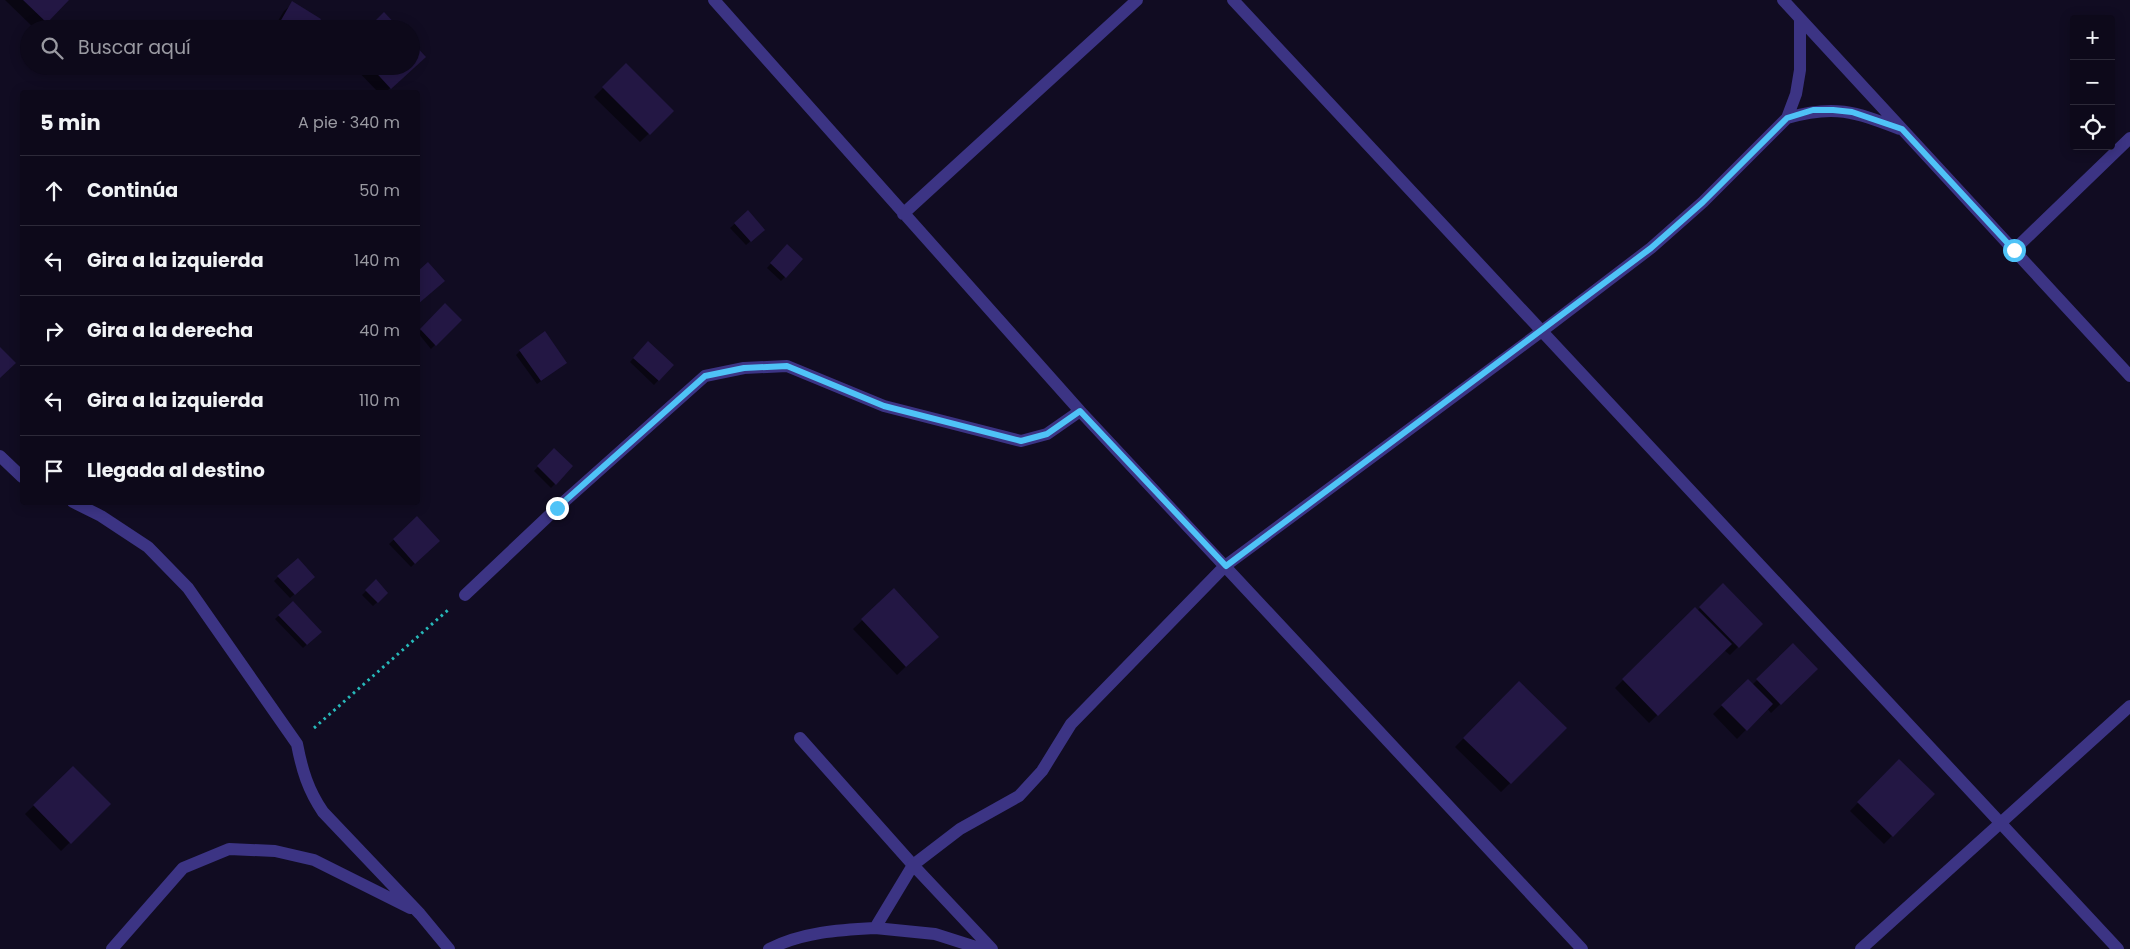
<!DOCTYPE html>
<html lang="es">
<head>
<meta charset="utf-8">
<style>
  :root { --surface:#0d091a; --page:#161223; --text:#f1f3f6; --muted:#9a9aa2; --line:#2d2a39 }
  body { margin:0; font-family:Poppins,sans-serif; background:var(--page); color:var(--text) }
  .controls { position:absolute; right:15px; top:15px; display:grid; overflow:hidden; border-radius:5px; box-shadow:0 2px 12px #0003 }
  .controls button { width:45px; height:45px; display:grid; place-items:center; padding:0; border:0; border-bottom:1px solid var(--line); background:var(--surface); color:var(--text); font:25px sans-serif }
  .stop { position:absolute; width:15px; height:15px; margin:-11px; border:4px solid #4fc3f7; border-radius:50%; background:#fff }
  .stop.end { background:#4fc3f7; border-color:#fff; box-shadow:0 1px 5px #0008 }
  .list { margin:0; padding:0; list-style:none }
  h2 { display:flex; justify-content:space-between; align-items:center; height:65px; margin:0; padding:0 20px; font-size:21px }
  h2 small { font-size:16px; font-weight:400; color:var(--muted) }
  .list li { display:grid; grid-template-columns:32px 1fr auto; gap:15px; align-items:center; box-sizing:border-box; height:70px; padding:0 20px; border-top:1px solid var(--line) }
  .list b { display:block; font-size:19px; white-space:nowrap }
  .list em { font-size:16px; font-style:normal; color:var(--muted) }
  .icon { flex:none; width:28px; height:28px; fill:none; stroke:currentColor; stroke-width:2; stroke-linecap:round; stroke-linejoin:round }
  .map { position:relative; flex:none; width:2130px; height:949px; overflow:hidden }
  .search { position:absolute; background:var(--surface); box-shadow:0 2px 12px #0003; left:20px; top:20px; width:400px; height:55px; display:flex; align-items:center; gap:12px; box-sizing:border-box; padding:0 18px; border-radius:28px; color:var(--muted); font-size:19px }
  .panel { position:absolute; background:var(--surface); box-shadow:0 2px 12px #0003; left:20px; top:90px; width:400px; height:415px; border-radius:5px }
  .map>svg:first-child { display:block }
</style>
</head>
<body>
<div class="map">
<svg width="2130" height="949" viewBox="0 0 2130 949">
  <rect width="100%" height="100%" fill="#110c22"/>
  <!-- shadow -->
  <path fill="#0007" d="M5,0H67L39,29H35Z
    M293,3L314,29H273L284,11Z
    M415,65L386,92H378L353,66Z
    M626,65L672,111L640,142L594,97Z
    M748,212L763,230L746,245L730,228Z
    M787,246L785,277L781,281L767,268Z
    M428,264L439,285L418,303V273Z
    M445,305L460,320L431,349L418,333Z
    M648,342L672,365L654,385L630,362Z
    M520,351L561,367L537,384L516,355Z
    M554,450L572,466L551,488L534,471Z
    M417,518L438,541L411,567L389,544Z
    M278,577L309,581L290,598L274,581Z
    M376,581L387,593L373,606L362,595Z
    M1723,585L1761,624L1730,655L1724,650L1649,723L1615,688L1695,609L1697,611Z
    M894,590L928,645L897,675L853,629Z
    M293,603L320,632L303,648L275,619Z
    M1793,645L1816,669L1771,713L1767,708L1737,739L1713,714L1748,681L1752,685Z
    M1519,682L1566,728L1501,792L1455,747Z
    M1899,761L1933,794L1884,844L1850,811Z
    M73,767L109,804L61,851L25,814Z"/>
  <!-- building -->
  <path fill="#231744" d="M23,0H69L47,23Z
    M292,1L321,19L315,29H276Z
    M384,12L400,29H367Z
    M411,41L426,57L391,89L370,66H411Z
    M626,63L674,111L650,135L602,87Z
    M748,210L765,230L751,242L734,223Z
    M787,244L803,259L786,278L770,263Z
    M428,262L445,281L418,304V271Z
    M445,303L462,320L436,346L420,329Z
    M545,331L567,363L541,381L519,350Z
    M648,341L674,365L659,381L633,358Z
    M0,347L16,363L0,378Z
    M554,448L573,466L556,485L537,466Z
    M417,516L440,541L415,564L393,539Z
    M298,558L315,577L295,595L277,576Z
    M376,579L388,593L378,603L365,590Z
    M1723,583L1763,624L1739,648L1699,607Z
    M894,588L939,637L906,667L861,619Z
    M293,601L322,632L307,645L278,615Z
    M1695,607L1732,644L1658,716L1622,679Z
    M1793,643L1818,669L1781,705L1756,679Z
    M1748,679L1773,704L1747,731L1721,705Z
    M1519,681L1567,728L1511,784L1463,738Z
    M1899,759L1935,794L1893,837L1857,802Z
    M73,766L111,804L71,844L33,805Z"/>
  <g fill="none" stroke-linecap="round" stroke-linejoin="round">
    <!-- path -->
    <path stroke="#27b9ba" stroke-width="3" stroke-dasharray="2.5 4" stroke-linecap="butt" d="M314,728L448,610"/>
    <!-- service -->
    <path stroke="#3c3484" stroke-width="12" d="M2014,250L2130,138
      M800,738L913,865"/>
    <!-- minor -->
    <path stroke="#3c3484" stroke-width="12" d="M714,0L1080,411L1582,949
      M1233,0L2118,949
      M1783,0L2130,376
      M1787,118C1835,104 1855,112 1900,129
      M903,214L1137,0
      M0,456L22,477
      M73,502L101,516L148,547L188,588L297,744C302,770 308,790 323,812L420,914L449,949
      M465,595L557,508L705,376L744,368L787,366L884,406L1021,441L1047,434L1080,411
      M913,865L992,949
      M875,928L935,934L982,949
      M112,949L183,868L229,849L275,851L314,860L410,908
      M769,949C803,932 838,930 875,928L913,865L960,829L1019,796L1042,771L1071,724L1225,566L1542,331L1651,248L1703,202L1787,118L1796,94L1800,70V19
      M1861,949L2130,706"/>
  </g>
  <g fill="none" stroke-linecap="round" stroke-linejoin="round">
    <!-- route -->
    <path stroke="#4fc3f7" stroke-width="6" d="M557,508L705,376L744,368L787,366L884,406L1021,441L1047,434L1080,411L1226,566L1651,248L1703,202L1787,118L1813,110H1833L1852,112L1902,129L2014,250"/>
  </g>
</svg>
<div class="controls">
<button>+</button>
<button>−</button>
<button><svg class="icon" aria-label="locate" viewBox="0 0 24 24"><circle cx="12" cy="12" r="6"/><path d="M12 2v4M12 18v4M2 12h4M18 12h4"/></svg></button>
</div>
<div class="stop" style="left:2014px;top:250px"></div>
<div class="stop end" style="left:557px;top:508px"></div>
<div class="search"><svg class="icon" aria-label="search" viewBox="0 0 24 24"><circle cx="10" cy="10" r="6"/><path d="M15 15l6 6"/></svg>Buscar aquí</div>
<section class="panel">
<h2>5 min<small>A pie · 340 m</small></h2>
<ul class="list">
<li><svg class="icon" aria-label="ahead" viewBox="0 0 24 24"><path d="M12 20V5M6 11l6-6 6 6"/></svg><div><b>Continúa</b></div><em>50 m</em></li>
<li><svg class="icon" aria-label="left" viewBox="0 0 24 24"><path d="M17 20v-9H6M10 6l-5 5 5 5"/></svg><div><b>Gira a la izquierda</b></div><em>140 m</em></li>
<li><svg class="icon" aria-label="right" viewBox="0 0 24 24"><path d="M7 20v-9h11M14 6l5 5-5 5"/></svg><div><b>Gira a la derecha</b></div><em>40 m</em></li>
<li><svg class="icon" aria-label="left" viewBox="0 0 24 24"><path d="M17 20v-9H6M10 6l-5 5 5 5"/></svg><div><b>Gira a la izquierda</b></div><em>110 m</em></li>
<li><svg class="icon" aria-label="arrive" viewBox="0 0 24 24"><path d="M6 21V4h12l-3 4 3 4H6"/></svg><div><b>Llegada al destino</b></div></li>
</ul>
</section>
</div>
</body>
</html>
